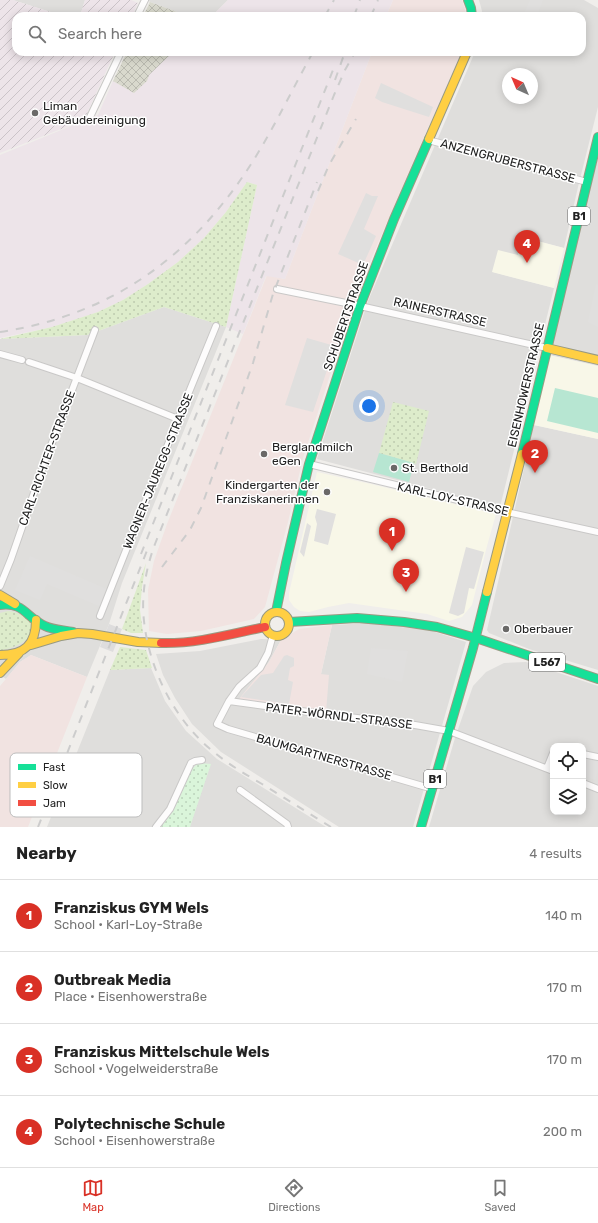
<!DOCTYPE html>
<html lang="en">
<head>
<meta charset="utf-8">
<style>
  :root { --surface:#fff; --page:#f2f2f2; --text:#222; --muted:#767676; --line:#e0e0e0; --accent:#d93025 }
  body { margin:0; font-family:Rubik,sans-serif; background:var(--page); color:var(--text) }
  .controls { position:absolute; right:12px; bottom:12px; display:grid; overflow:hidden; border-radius:8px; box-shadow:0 2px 10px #0003 }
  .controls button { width:36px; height:36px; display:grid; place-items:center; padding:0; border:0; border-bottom:1px solid var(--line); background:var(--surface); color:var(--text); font:20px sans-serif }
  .compass { position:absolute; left:502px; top:68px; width:36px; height:36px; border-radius:50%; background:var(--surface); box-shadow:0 2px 10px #0003; rotate:316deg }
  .you { position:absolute; left:369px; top:406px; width:14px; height:14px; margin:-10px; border:3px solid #fff; border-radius:50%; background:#1a73e8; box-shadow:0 0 0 6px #1a73e833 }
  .badge { display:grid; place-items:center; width:26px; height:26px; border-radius:50%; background:var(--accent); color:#fff; font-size:13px; font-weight:700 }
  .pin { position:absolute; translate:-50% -33px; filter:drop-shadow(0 1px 2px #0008) }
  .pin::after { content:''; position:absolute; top:21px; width:14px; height:12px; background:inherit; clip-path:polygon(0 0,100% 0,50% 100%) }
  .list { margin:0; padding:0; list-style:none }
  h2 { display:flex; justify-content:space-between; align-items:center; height:52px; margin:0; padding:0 16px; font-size:17px }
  h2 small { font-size:13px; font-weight:400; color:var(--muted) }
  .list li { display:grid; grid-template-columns:26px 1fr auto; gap:12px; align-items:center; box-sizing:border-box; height:72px; padding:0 16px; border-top:1px solid var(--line) }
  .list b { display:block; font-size:15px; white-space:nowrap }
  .list p { margin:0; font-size:13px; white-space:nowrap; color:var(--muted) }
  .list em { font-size:13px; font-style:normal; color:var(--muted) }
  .icon { flex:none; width:22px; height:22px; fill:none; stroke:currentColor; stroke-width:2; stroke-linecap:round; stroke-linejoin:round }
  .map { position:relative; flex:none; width:598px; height:827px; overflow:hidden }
  .search { position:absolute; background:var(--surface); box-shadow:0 2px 10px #0003; left:12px; right:12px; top:12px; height:44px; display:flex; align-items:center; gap:10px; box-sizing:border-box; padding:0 14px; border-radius:12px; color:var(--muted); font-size:15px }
  .sheet { height:340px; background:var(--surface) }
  nav { display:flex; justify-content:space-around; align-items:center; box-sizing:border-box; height:56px; border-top:1px solid var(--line); background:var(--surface); font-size:11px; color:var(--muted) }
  nav a { display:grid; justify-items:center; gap:2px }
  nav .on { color:var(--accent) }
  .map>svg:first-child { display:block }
</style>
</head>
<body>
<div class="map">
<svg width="598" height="827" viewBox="0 0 598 827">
  <defs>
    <pattern id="industrial-furrows" width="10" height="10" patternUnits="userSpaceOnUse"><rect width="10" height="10" fill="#ede4e9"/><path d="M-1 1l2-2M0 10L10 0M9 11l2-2" fill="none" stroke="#cbc3c8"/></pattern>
    <pattern id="construction-cross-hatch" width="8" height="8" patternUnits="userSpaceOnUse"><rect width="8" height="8" fill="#d9d9cd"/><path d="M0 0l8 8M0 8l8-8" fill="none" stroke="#babab0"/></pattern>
    <pattern id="grass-dots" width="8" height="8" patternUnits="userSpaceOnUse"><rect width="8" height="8" fill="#ddeccb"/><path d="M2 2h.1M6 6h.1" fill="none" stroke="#bdcaae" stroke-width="1.8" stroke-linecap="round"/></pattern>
    <pattern id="park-dots" width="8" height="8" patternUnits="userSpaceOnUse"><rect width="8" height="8" fill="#daf5da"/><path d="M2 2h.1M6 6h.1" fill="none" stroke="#bbd2bb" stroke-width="1.8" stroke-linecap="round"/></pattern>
  </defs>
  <rect width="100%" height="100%" fill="#f0eeeb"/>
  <!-- residential -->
  <path fill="#dfdedc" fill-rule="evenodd" d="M13,0H85L80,16H63Z
    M148,0H228L212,16H188L150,2Z
    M479,0H584L598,8V107L578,187L564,248L522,237L518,255L493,272L554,288L500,507L317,459L368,301L475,52H582V16H481L482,11ZM508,74H532V98H508Z
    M598,158V366L549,355L591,181Z
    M164,307L226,327L122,583L109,624L87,677L31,655L20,662L6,679L0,675V339L87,335Z
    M534,425L598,439V670L529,649L489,633L487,630Z
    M369,623L432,631L466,642L413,827H339L221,752L192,724L175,698L163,675L156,654L200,651L261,639L281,640L269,662L240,699L321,674L332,625Z
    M526,662L598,686V827H429L455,738L473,686L486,672L504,663ZM553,746H583V812H553Z
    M151,668L165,701L186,731L217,759L326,827H47L110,670Z"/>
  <!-- commercial -->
  <path fill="#f1e3e1" d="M393,0H462L467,16H386Z
    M372,52H462L416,155L369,264L335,360L303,458L288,522L265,607L254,619L201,631L167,634L149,631L148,590L154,561L167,524L267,275L285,279Z
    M332,625L321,674L329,675L326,712L289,707L239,699L269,662L281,640L299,629Z
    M31,655L87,677L28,827H0V686L20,662Z"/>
  <!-- industrial -->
  <path fill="url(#industrial-furrows)" d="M0,0H13L63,16H16V52H115L84,120L0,153Z
    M85,0H131L138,3L132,16H80Z"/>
  <!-- education -->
  <path fill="#f8f7e8" d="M522,237L564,248L554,288L492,272L498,250L518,255Z
    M549,355L598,366V439L534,425Z
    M317,472L371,484L496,514L487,546L472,605L462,617L449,621L427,614L349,603L328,607L309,612L300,611L294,607L289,600V593Z"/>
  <!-- railway -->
  <path fill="#ede4e9" d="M228,0H393L386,16H212Z
    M173,52H372L285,279L266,276L243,334L226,327L257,185L247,182L226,212L204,238L178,262L148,284L123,300L98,312L52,327L0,338V155L98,115L113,81L134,93L148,75Z"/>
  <!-- construction -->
  <path fill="url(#construction-cross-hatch)" d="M150,2L188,16H143Z
    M127,52H173L149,75L147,81L134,93L113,81Z"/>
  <!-- grass -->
  <path fill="url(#grass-dots)" d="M247,182L257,185L226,327L164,307L87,335L0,339L52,327L98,312L123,300L148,284L178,262L204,238L226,212Z
    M393,402L429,411L416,464L379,453Z
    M146,563L142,587L140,610L143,633H131L122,629Z
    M8,611C17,612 34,618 33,630C31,641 10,650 0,650V613Z
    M120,647L146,650L152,668L110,670Z"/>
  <!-- park -->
  <path fill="url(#park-dots)" d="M200,763L211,764L190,827H161C168,818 174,810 178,800C184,789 187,768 200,763Z"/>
  <!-- pitch -->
  <path fill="#b7e6d2" d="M555,388L598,398V433L547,421Z
    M379,453L414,463L409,482L373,472Z"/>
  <!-- parking -->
  <path fill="#e0dfde" d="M530,0H543L537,16H523Z
    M381,83L433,107L429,117L382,102L375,98Z
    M366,193L372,196H378L364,229L376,236L363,265L338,254Z
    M596,284L598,285V327L588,322Z
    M307,338L335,346L313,412L285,405Z
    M317,509L336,514L328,545L314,541L317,524L315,517Z
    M307,523L311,526L304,557L300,552Z
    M466,547L484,552L474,589L469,588L464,613L458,616L449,613Z
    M30,556L109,590L101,607L47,584L40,600L15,590Z
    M371,648L408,651L402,682L367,674Z
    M287,655L294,658V666L290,668L288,680L293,682L289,704L241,697L261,675L273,673L284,656Z
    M583,757L598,760V771L595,780L583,775Z"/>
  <!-- pier -->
  <path fill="#dedddd" d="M109,624L122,629L113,652L100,647Z"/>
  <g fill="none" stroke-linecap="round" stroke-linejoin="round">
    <defs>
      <path id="street" d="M137,16L145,0
        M90,117L121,52
        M428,140L587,182
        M277,289L351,304L547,348
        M0,354L22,360
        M29,362L77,378L178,419
        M309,464L507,512L598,532
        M0,586L11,559L45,461L95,330
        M100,616L178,419L216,326
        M273,635L268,653L260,668L239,687L229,701L217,724L228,729L433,789
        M229,701L324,714L415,725L449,731L553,771
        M583,754L598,757
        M547,768L553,753
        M583,783L598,789
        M240,790L287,824L288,827
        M156,827L170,809L191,763L195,761L202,760"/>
      <path id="fast" d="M468,0L471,8L472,16
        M522,454L598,137
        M0,605C25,602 25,617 45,626C53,630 64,630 73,632
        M276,612L286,563L309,464L360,306L394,219L429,139
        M289,622L357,618L404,622L437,627L476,638
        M476,638L598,679
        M421,827L473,648L487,592"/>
      <path id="slow" d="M429,139L467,52
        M547,348L598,360
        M487,592L522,454
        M0,595L15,604
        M265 624a12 12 0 1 1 24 0a12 12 0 1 1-24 0Z
        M31,645L61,636L78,633L92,634L138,642L161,643
        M0,655C24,655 36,645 36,620
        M0,673L19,653"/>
      <path id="jam" d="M161,643C196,644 231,634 265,627"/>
    </defs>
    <!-- street casing -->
    <use href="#street" stroke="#c9c8c7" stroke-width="8"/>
    <!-- fast casing -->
    <use href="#fast" stroke="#999a82" stroke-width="10"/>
    <!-- slow casing -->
    <use href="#slow" stroke="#999a82" stroke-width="10"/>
    <!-- jam casing -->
    <use href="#jam" stroke="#999a82" stroke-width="10"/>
    <!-- street -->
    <use href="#street" stroke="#fdfcfc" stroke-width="6"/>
    <!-- fast -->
    <use href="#fast" stroke="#16e098" stroke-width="8"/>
    <!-- slow -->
    <use href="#slow" stroke="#ffcf43" stroke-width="8"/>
    <!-- jam -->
    <use href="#jam" stroke="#f24e42" stroke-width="8"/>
    <!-- rail -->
    <path stroke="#ccc" stroke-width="2" stroke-dasharray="8 8" stroke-linecap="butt" d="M325,16L334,0
      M354,16L360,0
      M371,16L378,0
      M335,80L345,52
      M318,191L329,165L356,119
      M0,332C112,315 193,256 253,161C275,126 293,88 313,52
      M141,554L333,70
      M162,567L190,530L201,508L253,363L273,294L317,182
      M38,827L148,548
      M331,827C308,813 285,798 262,784C243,773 225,762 209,748C173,717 149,668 144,621C141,595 146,568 155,544L334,95L345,70L355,52"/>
  </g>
  <!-- markers -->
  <g fill="#6a6968" stroke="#fff" stroke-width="1.5">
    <circle cx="35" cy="113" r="4"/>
    <circle cx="264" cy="454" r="4"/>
    <circle cx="394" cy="468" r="4"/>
    <circle cx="327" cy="492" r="4"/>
    <circle cx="506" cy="629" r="4"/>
  </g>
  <g text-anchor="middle" stroke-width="3" stroke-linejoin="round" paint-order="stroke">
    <!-- shield labels -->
    <g fill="#fff" stroke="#646464" stroke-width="1">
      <rect x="568" y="207" width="22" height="18" rx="3"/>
      <rect x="529" y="653" width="36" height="18" rx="3"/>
      <rect x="424" y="770" width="22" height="18" rx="3"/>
    </g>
    <g font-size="11" font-weight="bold" fill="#222">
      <text x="579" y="220">B1</text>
      <text x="547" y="666">L567</text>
      <text x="435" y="783">B1</text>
    </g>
    <!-- poi labels -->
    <g font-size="12" fill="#222" stroke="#fff" text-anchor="start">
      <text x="43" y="110">Liman<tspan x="43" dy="14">Gebäudereinigung</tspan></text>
      <text x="272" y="451">Berglandmilch<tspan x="272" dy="14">eGen</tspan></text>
      <text x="402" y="472">St. Berthold</text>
      <text x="319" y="489" text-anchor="end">Kindergarten der<tspan x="319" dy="14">Franziskanerinnen</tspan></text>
      <text x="514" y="633">Oberbauer</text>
    </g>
    <!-- street labels -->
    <g font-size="12" fill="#222" stroke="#fff">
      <text transform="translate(508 161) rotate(15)" y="4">ANZENGRUBERSTRASSE</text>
      <text transform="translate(440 312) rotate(13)" y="4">RAINERSTRASSE</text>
      <text transform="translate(346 316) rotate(-71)" y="4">SCHUBERTSTRASSE</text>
      <text transform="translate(526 385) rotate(-77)" y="4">EISENHOWERSTRASSE</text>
      <text transform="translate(47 458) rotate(-70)" y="4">CARL-RICHTER-STRASSE</text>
      <text transform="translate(158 471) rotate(-68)" y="4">WAGNER-JAUREGG-STRASSE</text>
      <text transform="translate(453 499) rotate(13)" y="4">KARL-LOY-STRASSE</text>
      <text transform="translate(339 716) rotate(7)" y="4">PATER-WÖRNDL-STRASSE</text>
      <text transform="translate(324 757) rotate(16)" y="4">BAUMGARTNERSTRASSE</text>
    </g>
  </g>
  <!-- legend -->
  <rect x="10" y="753" width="132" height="64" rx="6" fill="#fff" stroke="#bdbdbd" stroke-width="1"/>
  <rect x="18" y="764" width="18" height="6" fill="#16e098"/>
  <rect x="18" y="782" width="18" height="6" fill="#ffcf43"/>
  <rect x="18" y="800" width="18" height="6" fill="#f24e42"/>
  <g font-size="11" fill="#222">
    <text x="43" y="771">Fast</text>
    <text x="43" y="789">Slow</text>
    <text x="43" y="807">Jam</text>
  </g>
</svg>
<div class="controls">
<button><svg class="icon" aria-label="locate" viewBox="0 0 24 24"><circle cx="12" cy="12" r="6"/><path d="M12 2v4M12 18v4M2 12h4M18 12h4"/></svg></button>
<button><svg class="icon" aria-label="layers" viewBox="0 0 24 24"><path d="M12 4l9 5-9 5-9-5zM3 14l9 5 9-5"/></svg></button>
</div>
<svg class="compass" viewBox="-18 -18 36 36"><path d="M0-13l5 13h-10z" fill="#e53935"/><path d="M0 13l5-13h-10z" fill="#767676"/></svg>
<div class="you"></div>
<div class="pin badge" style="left:392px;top:551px">1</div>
<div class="pin badge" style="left:535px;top:473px">2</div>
<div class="pin badge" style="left:406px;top:592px">3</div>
<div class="pin badge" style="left:527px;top:263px">4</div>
<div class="search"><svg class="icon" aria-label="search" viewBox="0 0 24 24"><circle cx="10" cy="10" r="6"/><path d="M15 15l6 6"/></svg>Search here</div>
</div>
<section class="sheet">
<h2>Nearby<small>4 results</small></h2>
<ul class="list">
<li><span class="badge">1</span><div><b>Franziskus GYM Wels</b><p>School · Karl-Loy-Straße</p></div><em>140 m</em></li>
<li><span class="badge">2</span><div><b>Outbreak Media</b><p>Place · Eisenhowerstraße</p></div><em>170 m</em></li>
<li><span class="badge">3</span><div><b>Franziskus Mittelschule Wels</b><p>School · Vogelweiderstraße</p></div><em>170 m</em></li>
<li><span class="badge">4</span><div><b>Polytechnische Schule</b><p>School · Eisenhowerstraße</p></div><em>200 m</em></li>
</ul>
</section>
<nav>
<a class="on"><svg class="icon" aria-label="map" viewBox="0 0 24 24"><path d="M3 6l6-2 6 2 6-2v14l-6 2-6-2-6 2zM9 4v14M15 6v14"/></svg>Map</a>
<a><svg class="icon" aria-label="directions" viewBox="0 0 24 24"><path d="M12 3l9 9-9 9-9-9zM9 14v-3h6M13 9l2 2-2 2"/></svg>Directions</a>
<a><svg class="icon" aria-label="saved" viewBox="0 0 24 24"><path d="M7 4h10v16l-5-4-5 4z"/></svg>Saved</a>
</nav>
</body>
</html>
